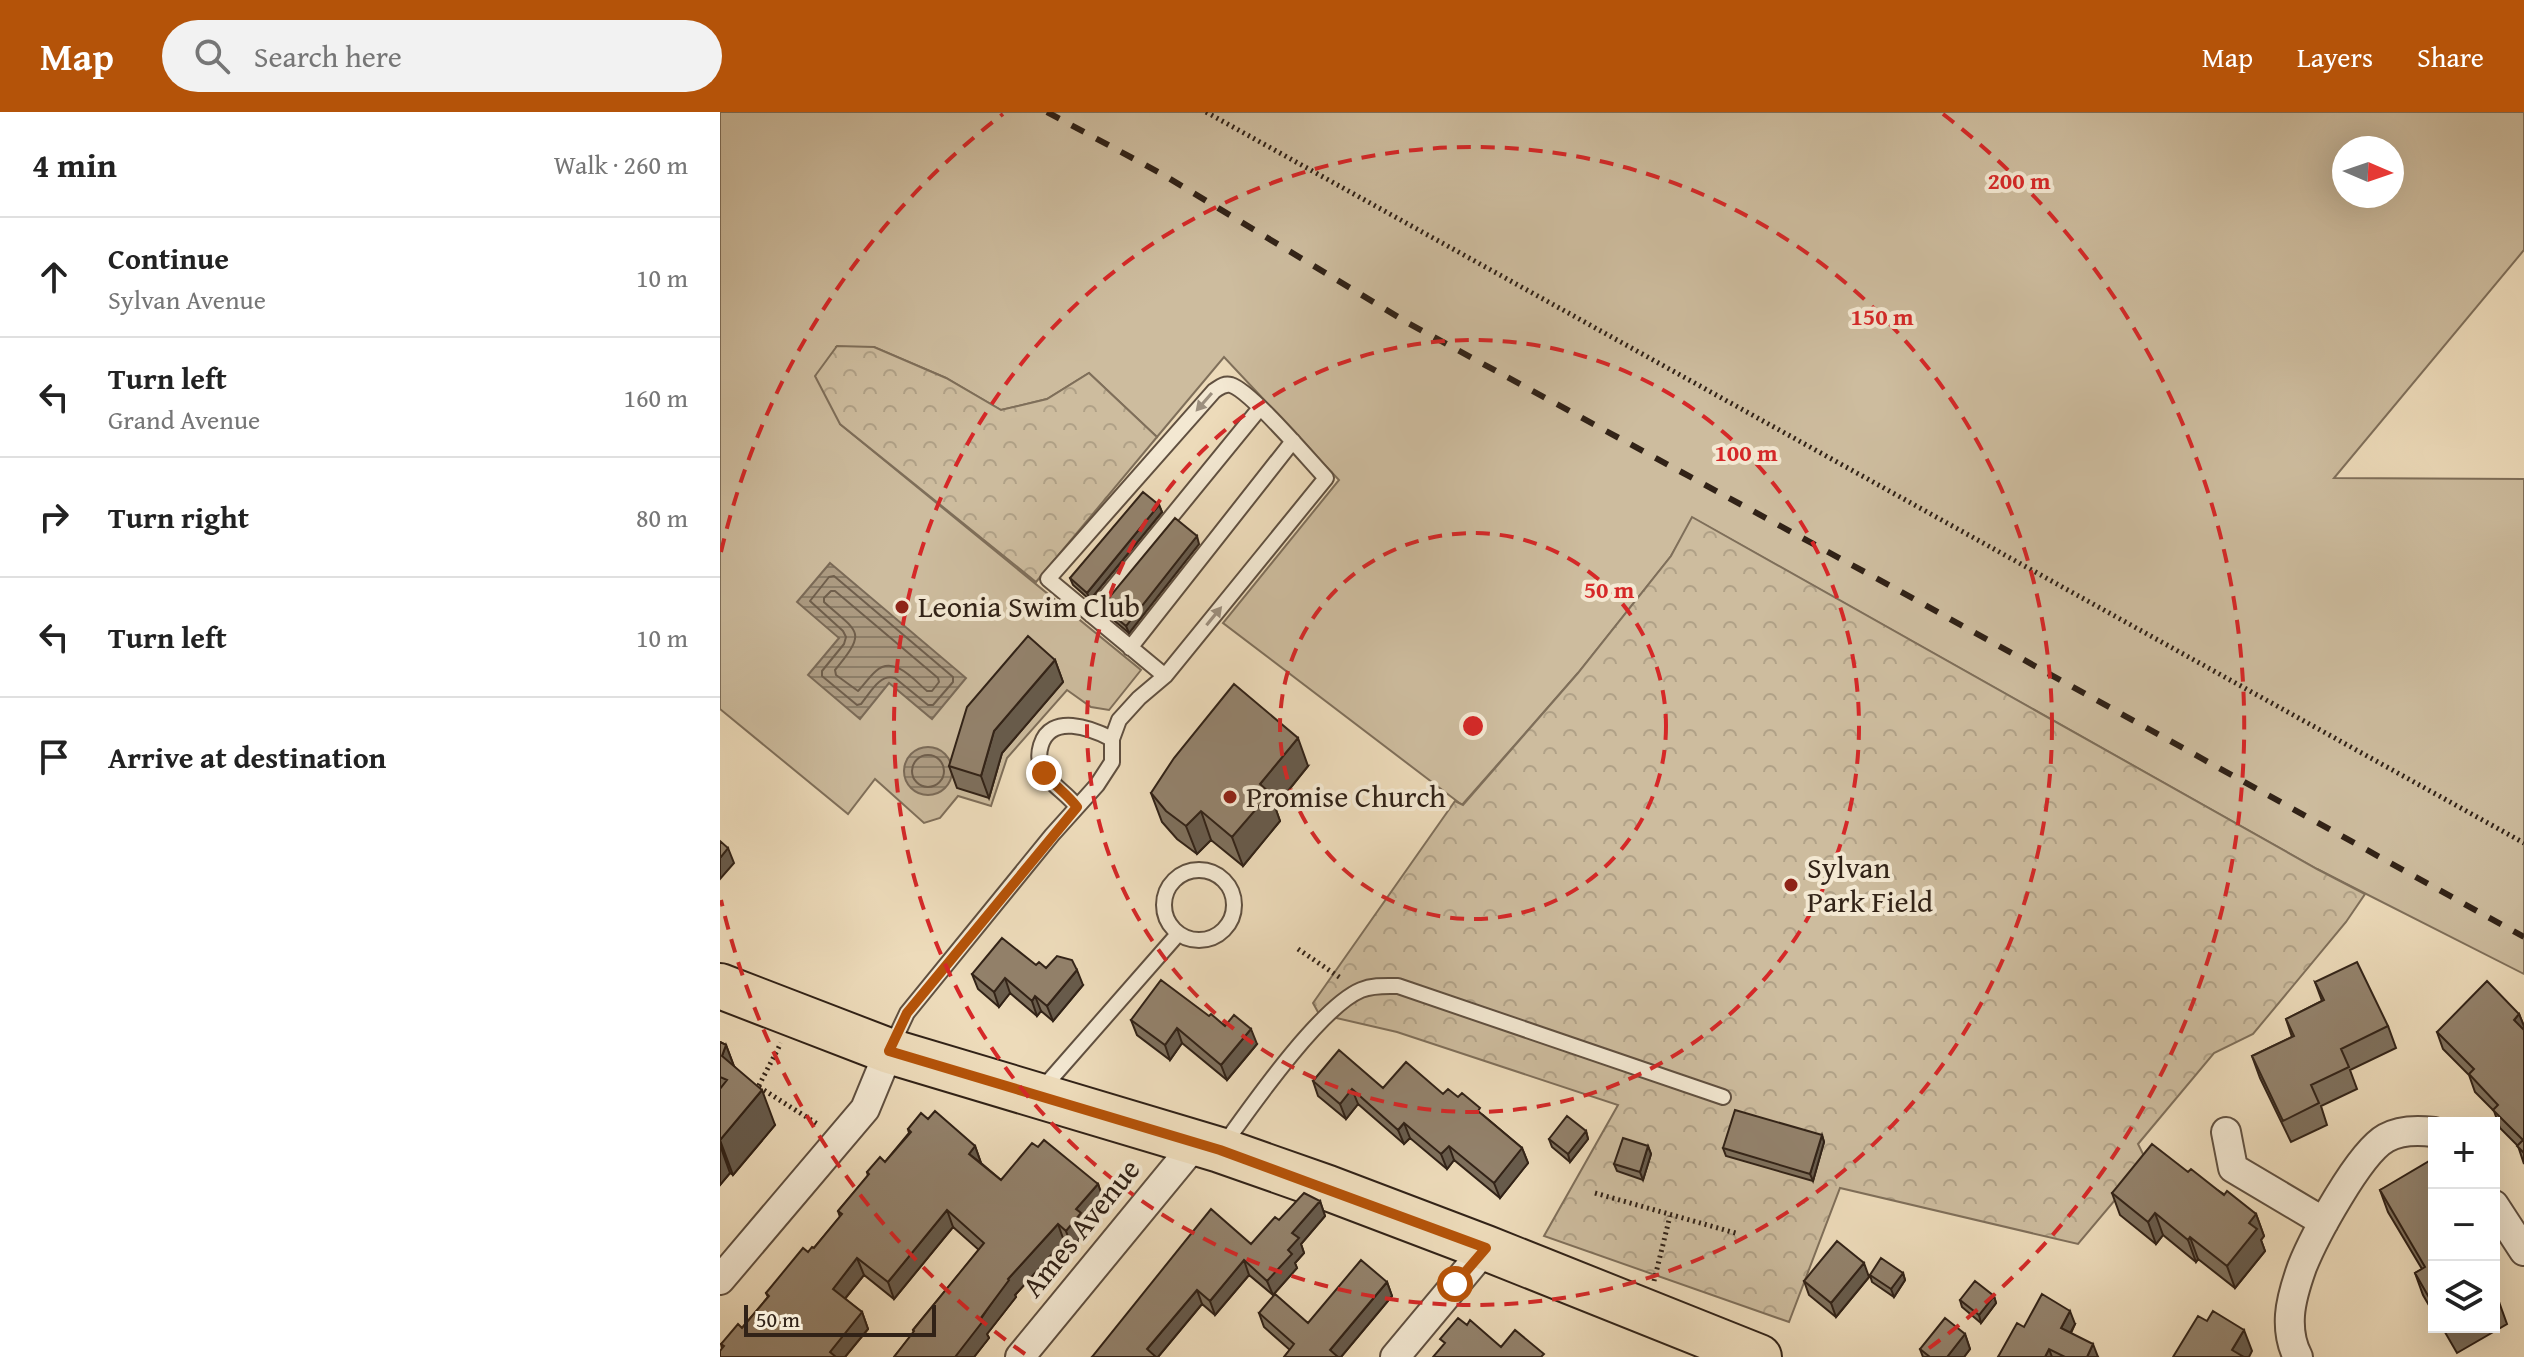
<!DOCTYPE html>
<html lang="en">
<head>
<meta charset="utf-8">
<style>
  :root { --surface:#fff; --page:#f2f2f2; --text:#222; --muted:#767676; --line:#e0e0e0; --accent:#b45309 }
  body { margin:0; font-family:"Gentium Book Plus",serif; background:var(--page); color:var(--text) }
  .controls { position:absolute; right:24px; bottom:24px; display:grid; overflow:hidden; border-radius:0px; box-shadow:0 8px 32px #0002 }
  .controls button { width:72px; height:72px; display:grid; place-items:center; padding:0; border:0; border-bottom:2px solid var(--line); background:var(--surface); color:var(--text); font:40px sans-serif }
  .compass { position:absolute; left:1612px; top:24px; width:72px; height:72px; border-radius:50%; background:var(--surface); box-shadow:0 8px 32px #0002; rotate:92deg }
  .scale { position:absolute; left:24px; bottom:20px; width:192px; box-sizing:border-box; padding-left:8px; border:4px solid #312217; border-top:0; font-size:22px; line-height:28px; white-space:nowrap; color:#312217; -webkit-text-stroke:6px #f3e8d2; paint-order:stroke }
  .stop { position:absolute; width:24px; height:24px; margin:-18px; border:6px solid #b45309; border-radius:50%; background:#fff }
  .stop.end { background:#b45309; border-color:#fff; box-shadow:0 2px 8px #0008 }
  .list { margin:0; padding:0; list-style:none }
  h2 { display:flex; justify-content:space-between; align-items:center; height:104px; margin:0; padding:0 32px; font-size:34px }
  h2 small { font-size:26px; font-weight:400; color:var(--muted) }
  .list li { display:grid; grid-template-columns:52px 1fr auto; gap:24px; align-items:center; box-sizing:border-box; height:120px; padding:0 32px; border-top:2px solid var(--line) }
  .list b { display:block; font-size:30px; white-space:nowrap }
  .list p { margin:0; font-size:26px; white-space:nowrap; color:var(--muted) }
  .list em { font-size:26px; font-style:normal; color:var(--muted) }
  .icon { flex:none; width:44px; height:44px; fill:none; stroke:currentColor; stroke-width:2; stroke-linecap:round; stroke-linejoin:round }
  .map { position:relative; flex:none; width:1804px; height:1245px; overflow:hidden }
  header { display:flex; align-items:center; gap:48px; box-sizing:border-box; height:112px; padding:0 40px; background:var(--accent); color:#fff }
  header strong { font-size:38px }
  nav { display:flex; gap:44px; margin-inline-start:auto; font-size:28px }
  .search { width:560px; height:72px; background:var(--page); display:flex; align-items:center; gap:20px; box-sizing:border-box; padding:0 28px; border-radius:44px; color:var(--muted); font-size:30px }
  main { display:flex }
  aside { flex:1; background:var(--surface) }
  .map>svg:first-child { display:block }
</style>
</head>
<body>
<header>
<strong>Map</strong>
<div class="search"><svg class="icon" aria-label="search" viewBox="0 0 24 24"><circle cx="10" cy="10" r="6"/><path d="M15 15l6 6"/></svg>Search here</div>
<nav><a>Map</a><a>Layers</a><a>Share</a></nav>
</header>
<main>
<aside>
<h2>4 min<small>Walk · 260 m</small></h2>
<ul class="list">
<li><svg class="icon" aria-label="ahead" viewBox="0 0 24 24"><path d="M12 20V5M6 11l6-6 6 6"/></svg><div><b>Continue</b><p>Sylvan Avenue</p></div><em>10 m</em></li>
<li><svg class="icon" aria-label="left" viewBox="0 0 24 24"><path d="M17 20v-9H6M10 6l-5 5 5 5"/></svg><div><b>Turn left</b><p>Grand Avenue</p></div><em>160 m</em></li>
<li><svg class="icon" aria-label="right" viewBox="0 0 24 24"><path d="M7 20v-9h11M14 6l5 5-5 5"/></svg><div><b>Turn right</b></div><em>80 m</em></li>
<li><svg class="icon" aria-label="left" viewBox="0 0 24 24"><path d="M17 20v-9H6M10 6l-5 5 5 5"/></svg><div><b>Turn left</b></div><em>10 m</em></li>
<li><svg class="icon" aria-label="arrive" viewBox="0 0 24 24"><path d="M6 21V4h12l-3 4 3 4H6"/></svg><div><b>Arrive at destination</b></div></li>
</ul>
</aside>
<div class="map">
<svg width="1804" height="1245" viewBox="0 0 1804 1245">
  <defs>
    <pattern id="park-crowns" width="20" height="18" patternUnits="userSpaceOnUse" patternTransform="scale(2)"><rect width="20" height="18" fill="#cdbc9e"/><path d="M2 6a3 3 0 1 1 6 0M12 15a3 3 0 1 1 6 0" fill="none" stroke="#b0a187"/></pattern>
    <pattern id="water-rules" width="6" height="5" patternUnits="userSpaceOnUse" patternTransform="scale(2)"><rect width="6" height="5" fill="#ad9c83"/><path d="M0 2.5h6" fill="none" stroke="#8d7f6a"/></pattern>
  </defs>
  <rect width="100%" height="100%" fill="#eddbba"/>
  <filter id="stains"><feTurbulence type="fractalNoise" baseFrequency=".0025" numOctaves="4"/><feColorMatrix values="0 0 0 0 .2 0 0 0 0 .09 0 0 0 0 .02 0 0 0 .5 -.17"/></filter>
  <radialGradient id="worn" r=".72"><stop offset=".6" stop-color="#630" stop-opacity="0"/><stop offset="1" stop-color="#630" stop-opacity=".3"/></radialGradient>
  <!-- grass -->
  <path fill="#cdbc9e" stroke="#7f6f5a" stroke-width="2" fill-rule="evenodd" d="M0,0H1804V138L1614,366L1804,367V862L1597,757L973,406L951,444L858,561L742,693L503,511L619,368L504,245L437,325L369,261L327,287L281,298L226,266L154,235H116L120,312L421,558L389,598L371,595L347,578L287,646L271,694L238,684L220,706L204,711L155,667L128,702L0,597ZM1624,36H1672V84H1624Z"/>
  <!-- park -->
  <path fill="url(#park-crowns)" stroke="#7f6f5a" stroke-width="2" d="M117,234L154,235L226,266L281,298L327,287L369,261L437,325L316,470L120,312L95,264Z
    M972,405L1597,757L1645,782L1626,810L1533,922L1494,941L1418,1032L1427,1050L1358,1132L1120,1076L1069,1210L824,1124L898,993L677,920L599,902L593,891L735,689L743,693L858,561L951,444Z"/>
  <!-- water -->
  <path fill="url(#water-rules)" stroke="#7b6b58" stroke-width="2" d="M110,451L246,566L212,607L169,571L140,607L88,563L119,526L77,490Z
    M184 659a24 24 0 1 1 48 0a24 24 0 1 1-48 0Z"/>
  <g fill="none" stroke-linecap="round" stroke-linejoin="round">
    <!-- shore -->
    <path stroke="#6f5f4d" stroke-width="2" d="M114,464L233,565V570L213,593H208L175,566C160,561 150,581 141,592L137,593L102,564V559L124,532L126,525L123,519L90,489L109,465Z
      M111,479H115L218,566L219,570L212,579H207C194,568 174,543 156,559C149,565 144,573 138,579L116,563L115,558C148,518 138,521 104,490V486Z
      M192 659a16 16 0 1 1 32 0a16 16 0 1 1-32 0Z"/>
    <defs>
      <path id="lane" d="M371,503L540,296
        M410,536L573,329
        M357,695C347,681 330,673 323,658C319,649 318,643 321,633C331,601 371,616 392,627
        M444 793a35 35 0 1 1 70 0a35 35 0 1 1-70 0Z
        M171,935L187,901L332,723L377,673L392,650V627L399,608L419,586L445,564L606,366C589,348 531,279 511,273C503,271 499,276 494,279L328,467L445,564
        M322,977L458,822
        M502,1035C530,996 600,895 641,878C653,873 666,874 678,874L1003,985"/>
      <path id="street" d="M1506,1020L1513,1056L1604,1110
        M1774,1093L1804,1139
        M0,1168L145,997L169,939
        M300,1245L476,1031
        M675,1245L766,1136
        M1578,1245C1571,1232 1569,1218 1570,1203C1571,1188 1577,1169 1582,1155C1594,1125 1639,1041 1666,1026C1680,1018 1698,1018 1714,1020"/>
      <path id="primary" d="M0,874L169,939L500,1038L608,1076L766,1136L1039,1245"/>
    </defs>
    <!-- lane casing -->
    <use href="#lane" stroke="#605040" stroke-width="18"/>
    <!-- street casing -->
    <use href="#street" stroke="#605040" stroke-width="32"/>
    <!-- primary casing -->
    <use href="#primary" stroke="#312217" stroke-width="48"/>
    <!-- path -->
    <path stroke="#312217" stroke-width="5" stroke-dasharray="2 4" stroke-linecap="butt" d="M486,0L1804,731
      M578,837L622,867
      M39,975L99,1013
      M36,979L61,931
      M875,1081L1019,1122
      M934,1169L950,1104"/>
    <!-- lane -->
    <use href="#lane" stroke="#f3e8d2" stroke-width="14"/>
    <!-- street -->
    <use href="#street" stroke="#f3e8d2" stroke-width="28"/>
    <!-- primary -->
    <use href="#primary" stroke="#eddbba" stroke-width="44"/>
    <!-- rail -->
    <path stroke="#312217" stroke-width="6" stroke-dasharray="14 14" stroke-linecap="butt" d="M327,0L442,62L688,211L1176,477L1804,825"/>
  </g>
  <!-- wall -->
  <path fill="#7e705d" stroke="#312217" stroke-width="2" d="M439,393L442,400L370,488L353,473L350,466Z
    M479,432L409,521L385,501L382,494Z
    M335,548L343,570L282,641L269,686L237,676L229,654Z
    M588,654L555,695L560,709L523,754L491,728L477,742L457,727L442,710L431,681Z
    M316,853L326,856L363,873L333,909L321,899L317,904L290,881L279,895L258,877L252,862Z
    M1595,870L1668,914L1676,936L1630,958L1637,977L1601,994L1607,1013L1571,1030L1540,966L1532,944L1572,925L1566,907L1602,889Z
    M1799,902L1804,914V1052L1798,1034L1780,1016L1774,999L1755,980L1749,963L1723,937L1717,920Z
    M489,904L537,932L507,968L462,931L450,948L417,923L411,908Z
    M0,930L6,933L14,954L55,1013L13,1063L10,1061L0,1073Z
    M593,969L723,982L763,1003L802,1036L808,1051L780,1086L734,1048L727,1057L690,1026L684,1032L638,992L626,1007L598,984Z
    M208,1007L255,1034L261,1051L281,1068L318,1035L378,1072L384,1089L365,1111L367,1118L352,1136L344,1129L295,1183L296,1185L267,1222L269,1226L254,1245H174L194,1220L193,1218L259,1138L233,1115L174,1187L144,1163L125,1187L142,1200L148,1217L125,1245H0L2,1236L1,1232L22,1216L48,1185L46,1181L88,1140L94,1136L120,1105L118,1099L148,1064L147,1060L165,1050L189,1021L188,1017Z
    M866,1019L868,1027L850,1050L832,1035L829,1027Z
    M1102,1023L1104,1030L1093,1069L1006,1044L1003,1036Z
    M928,1034L931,1042L923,1068L897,1059L894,1052Z
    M1714,1054V1202L1703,1183L1695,1161L1702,1157L1668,1100L1660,1078Z
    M1468,1060L1536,1102L1544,1124L1541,1128L1545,1139L1515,1176L1478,1147L1476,1150L1443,1123L1436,1132L1400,1103L1392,1081Z
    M600,1089L605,1104L581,1132L584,1141L575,1151L577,1156L553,1183L529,1163L495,1203L482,1192L438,1245H372L531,1132L559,1108Z
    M1183,1161L1185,1168L1174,1185L1152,1170L1150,1163Z
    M1149,1165L1116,1205L1089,1183L1084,1169Z
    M667,1170L672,1184L621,1245H564L570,1238L544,1215L539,1201L588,1211Z
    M1774,1181L1779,1190L1787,1212L1737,1241L1722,1215H1774Z
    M1274,1184L1276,1191L1261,1211L1242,1195L1240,1188Z
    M1355,1212L1351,1221L1378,1245H1278L1304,1215Z
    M1245,1222L1250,1237L1244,1245H1203L1200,1237Z"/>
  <!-- shaded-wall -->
  <path fill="#675b4c" stroke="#312217" stroke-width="2" d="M439,393L442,400L370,488L367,481Z
    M477,424L479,432L409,521L406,514Z
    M335,548L343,570L282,641L269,686L261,664L274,619Z
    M578,626L588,654L555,695L560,709L523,754L512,725L540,672Z
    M481,699L491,728L477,742L466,714Z
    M8,736L14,751L0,767V746Z
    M357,858L363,873L333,909L327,894Z
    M285,866L290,881L279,895L274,880Z
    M315,884L321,899L317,904L312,889Z
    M1799,902L1804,914V921L1794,908Z
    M457,916L462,931L450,948L445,933Z
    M531,917L537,932L507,968L501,953Z
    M6,933L19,968L2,944Z
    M632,977L638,992L626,1007L620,992Z
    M42,978L55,1013L13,1063L0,1028Z
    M684,1011L690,1026L684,1032L678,1018Z
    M866,1019L868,1027L850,1050L848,1042Z
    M1102,1023L1104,1030L1093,1069L1090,1062Z
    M0,1033L10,1061L0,1073Z
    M255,1034L261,1051L249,1042Z
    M729,1034L734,1048L727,1057L721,1042Z
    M928,1034L931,1042L923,1068L920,1060Z
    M802,1036L808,1051L780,1086L774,1071Z
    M378,1072L384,1089L365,1111L367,1118L352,1136L346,1119L356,1097Z
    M600,1089L605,1104L581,1132L584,1141L575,1151L577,1156L553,1183L547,1169L568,1138L572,1121Z
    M227,1098L233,1115L174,1187L168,1170Z
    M1435,1101L1443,1123L1436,1132L1428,1110Z
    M1536,1102L1544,1124L1541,1128L1545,1139L1515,1176L1507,1154L1529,1111Z
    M338,1112L344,1129L295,1183L296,1185L267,1222L269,1226L254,1245H235L288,1167Z
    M1470,1125L1478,1147L1476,1150L1468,1128Z
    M137,1146L144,1163L119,1194L113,1177Z
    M524,1148L529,1163L495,1203L490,1189Z
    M1144,1151L1149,1165L1116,1205L1111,1191Z
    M1183,1161L1185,1168L1174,1185L1171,1177Z
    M667,1170L672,1184L621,1245H612L610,1238Z
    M477,1178L482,1192L438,1245H430L427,1237Z
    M1274,1184L1276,1191L1261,1211L1259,1203Z
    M1350,1199L1355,1212L1346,1229L1341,1216Z
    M142,1200L148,1217L125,1245H111L110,1240Z
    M1524,1218L1532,1239L1529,1245H1515L1512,1238Z
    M1245,1222L1250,1237L1244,1245H1227Z
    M1373,1232L1378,1245H1367Z
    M1329,1237L1332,1245H1325Z"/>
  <!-- building -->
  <path fill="#93826c" stroke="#312217" stroke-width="2" d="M423,380L439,393L367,481L350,466Z
    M455,406L477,424L406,514L382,494Z
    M308,524L335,548L274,619L261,664L229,654L247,595Z
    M514,572L578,626L540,672L550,681L512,725L481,699L466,714L446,699L431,681L454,646Z
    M0,729L8,736L0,746Z
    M282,826L316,853L319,850L326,856L337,844L352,848L357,858L327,894L315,884L312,889L285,866L274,880L252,862Z
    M1637,850L1668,914L1621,937L1629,955L1591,973L1599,991L1563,1009L1532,944L1574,924L1566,907L1604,888L1595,870Z
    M441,868L489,904L491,902L505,914L514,903L531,917L501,953L457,916L445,933L411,908Z
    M1767,869L1799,902L1794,908L1804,918V1041L1797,1034L1803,1028L1773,998L1778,993L1749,962L1754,957L1717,920Z
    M0,930L6,933L2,944L42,978L0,1028V977L7,968L0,965Z
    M619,938L663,976L686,950L723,982L728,977L738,985L742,981L760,996L758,999L802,1036L774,1071L729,1034L721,1042L684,1011L678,1018L632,977L620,992L593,969Z
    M1015,998L1102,1023L1090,1062L1003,1036Z
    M215,999L255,1034L249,1042L281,1068L312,1031L318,1035L324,1028L378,1072L356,1097L361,1101L346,1119L338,1112L288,1167L289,1168L260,1207L263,1209L235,1245H174L194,1219L193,1218L264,1131L227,1098L168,1170L137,1146L113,1177L142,1200L110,1240L116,1245H0V1239L4,1234L1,1232L18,1212L22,1216L49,1184L46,1181L83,1136L88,1140L92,1135L94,1136L122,1102L118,1099L149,1062L147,1060L160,1045L165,1050L191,1020L188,1017L201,1001L208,1007Z
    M847,1004L866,1019L848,1042L829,1027Z
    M903,1026L928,1034L920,1060L894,1052Z
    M1432,1032L1468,1060L1471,1057L1504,1083L1507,1079L1536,1102L1529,1111L1537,1117L1507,1154L1470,1125L1468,1128L1435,1101L1428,1110L1392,1081Z
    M1711,1048L1714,1054V1194L1695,1161L1705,1155L1660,1078Z
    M584,1081L600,1089L572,1121L579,1126L568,1138L572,1142L547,1169L524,1148L490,1189L477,1178L427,1237L436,1245H372L491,1097L531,1132L555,1105L559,1108Z
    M1117,1129L1144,1151L1111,1191L1084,1169Z
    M1161,1146L1183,1161L1171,1177L1150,1163Z
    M641,1148L667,1170L610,1238L618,1245H564L574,1232L539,1201L555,1182L588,1211Z
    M1255,1169L1274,1184L1259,1203L1240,1188Z
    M1774,1181L1779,1190L1774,1193Z
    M1322,1182L1350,1199L1341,1216L1373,1232L1367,1245H1345L1329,1237L1325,1245H1278L1297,1211L1304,1215Z
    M1493,1199L1524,1218L1512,1238L1524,1245H1453L1478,1204L1487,1209Z
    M738,1206L747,1213L750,1208L781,1235L795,1218L824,1242L821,1245H713L725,1231L720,1227Z
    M1225,1206L1245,1222L1227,1245H1210L1200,1237Z"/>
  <!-- one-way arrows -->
  <defs><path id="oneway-solid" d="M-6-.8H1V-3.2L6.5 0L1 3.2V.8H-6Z" transform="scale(2)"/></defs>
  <g fill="#9c8f7e">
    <use href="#oneway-solid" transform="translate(484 290) rotate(131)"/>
    <use href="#oneway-solid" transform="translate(494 504) rotate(-51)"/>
  </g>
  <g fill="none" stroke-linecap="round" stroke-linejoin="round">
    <!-- route -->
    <path stroke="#b45309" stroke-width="10" d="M324,661C335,674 347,682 357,695L187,901L169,939L500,1038L766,1136L735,1172"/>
  </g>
  <!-- distance rings -->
  <g fill="none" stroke="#d62828" stroke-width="4" stroke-dasharray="14 10">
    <circle cx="753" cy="614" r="193"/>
    <circle cx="753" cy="614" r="386"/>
    <circle cx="753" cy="614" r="579"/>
    <path d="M305 1242A772 772 0 0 1 1 788M1 440A772 772 0 0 1 283 2M1223 2A772 772 0 0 1 1201 1242"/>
  </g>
  <!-- markers -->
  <g fill="#8f2418" stroke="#f3e8d2" stroke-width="3">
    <circle cx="182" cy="495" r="8"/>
    <circle cx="510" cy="685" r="8"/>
    <circle cx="1071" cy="773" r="8"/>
  </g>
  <g text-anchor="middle" stroke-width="8" stroke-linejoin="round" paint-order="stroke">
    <!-- poi labels -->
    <g font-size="30" fill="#312217" stroke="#f3e8d2" text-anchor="start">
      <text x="198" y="505">Leonia Swim Club</text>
      <text x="526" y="695">Promise Church</text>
      <text x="1087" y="766">Sylvan<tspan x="1087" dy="34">Park Field</tspan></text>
    </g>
    <!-- street labels -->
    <g font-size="30" fill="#312217" stroke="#f3e8d2">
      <text transform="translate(361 1116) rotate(-51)" y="10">Ames Avenue</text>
    </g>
  </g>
  <circle cx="753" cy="614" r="12" fill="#d62828" stroke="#f3e8d2" stroke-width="4"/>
  <g font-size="24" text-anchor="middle" font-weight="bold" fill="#d62828" stroke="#f3e8d2" stroke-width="8" stroke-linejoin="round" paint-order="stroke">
    <text x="1299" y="77">200 m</text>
    <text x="1162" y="213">150 m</text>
    <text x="1026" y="349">100 m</text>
    <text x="889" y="486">50 m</text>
  </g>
  <rect width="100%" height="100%" filter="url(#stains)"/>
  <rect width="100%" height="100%" fill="url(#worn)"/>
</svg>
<div class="controls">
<button>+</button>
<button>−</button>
<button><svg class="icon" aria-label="layers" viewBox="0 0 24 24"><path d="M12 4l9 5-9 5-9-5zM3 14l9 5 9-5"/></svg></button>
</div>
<svg class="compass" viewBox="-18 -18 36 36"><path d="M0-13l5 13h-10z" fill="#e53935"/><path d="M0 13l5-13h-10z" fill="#767676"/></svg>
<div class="scale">50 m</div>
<div class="stop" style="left:735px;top:1172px"></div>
<div class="stop end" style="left:324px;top:661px"></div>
</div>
</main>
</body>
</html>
